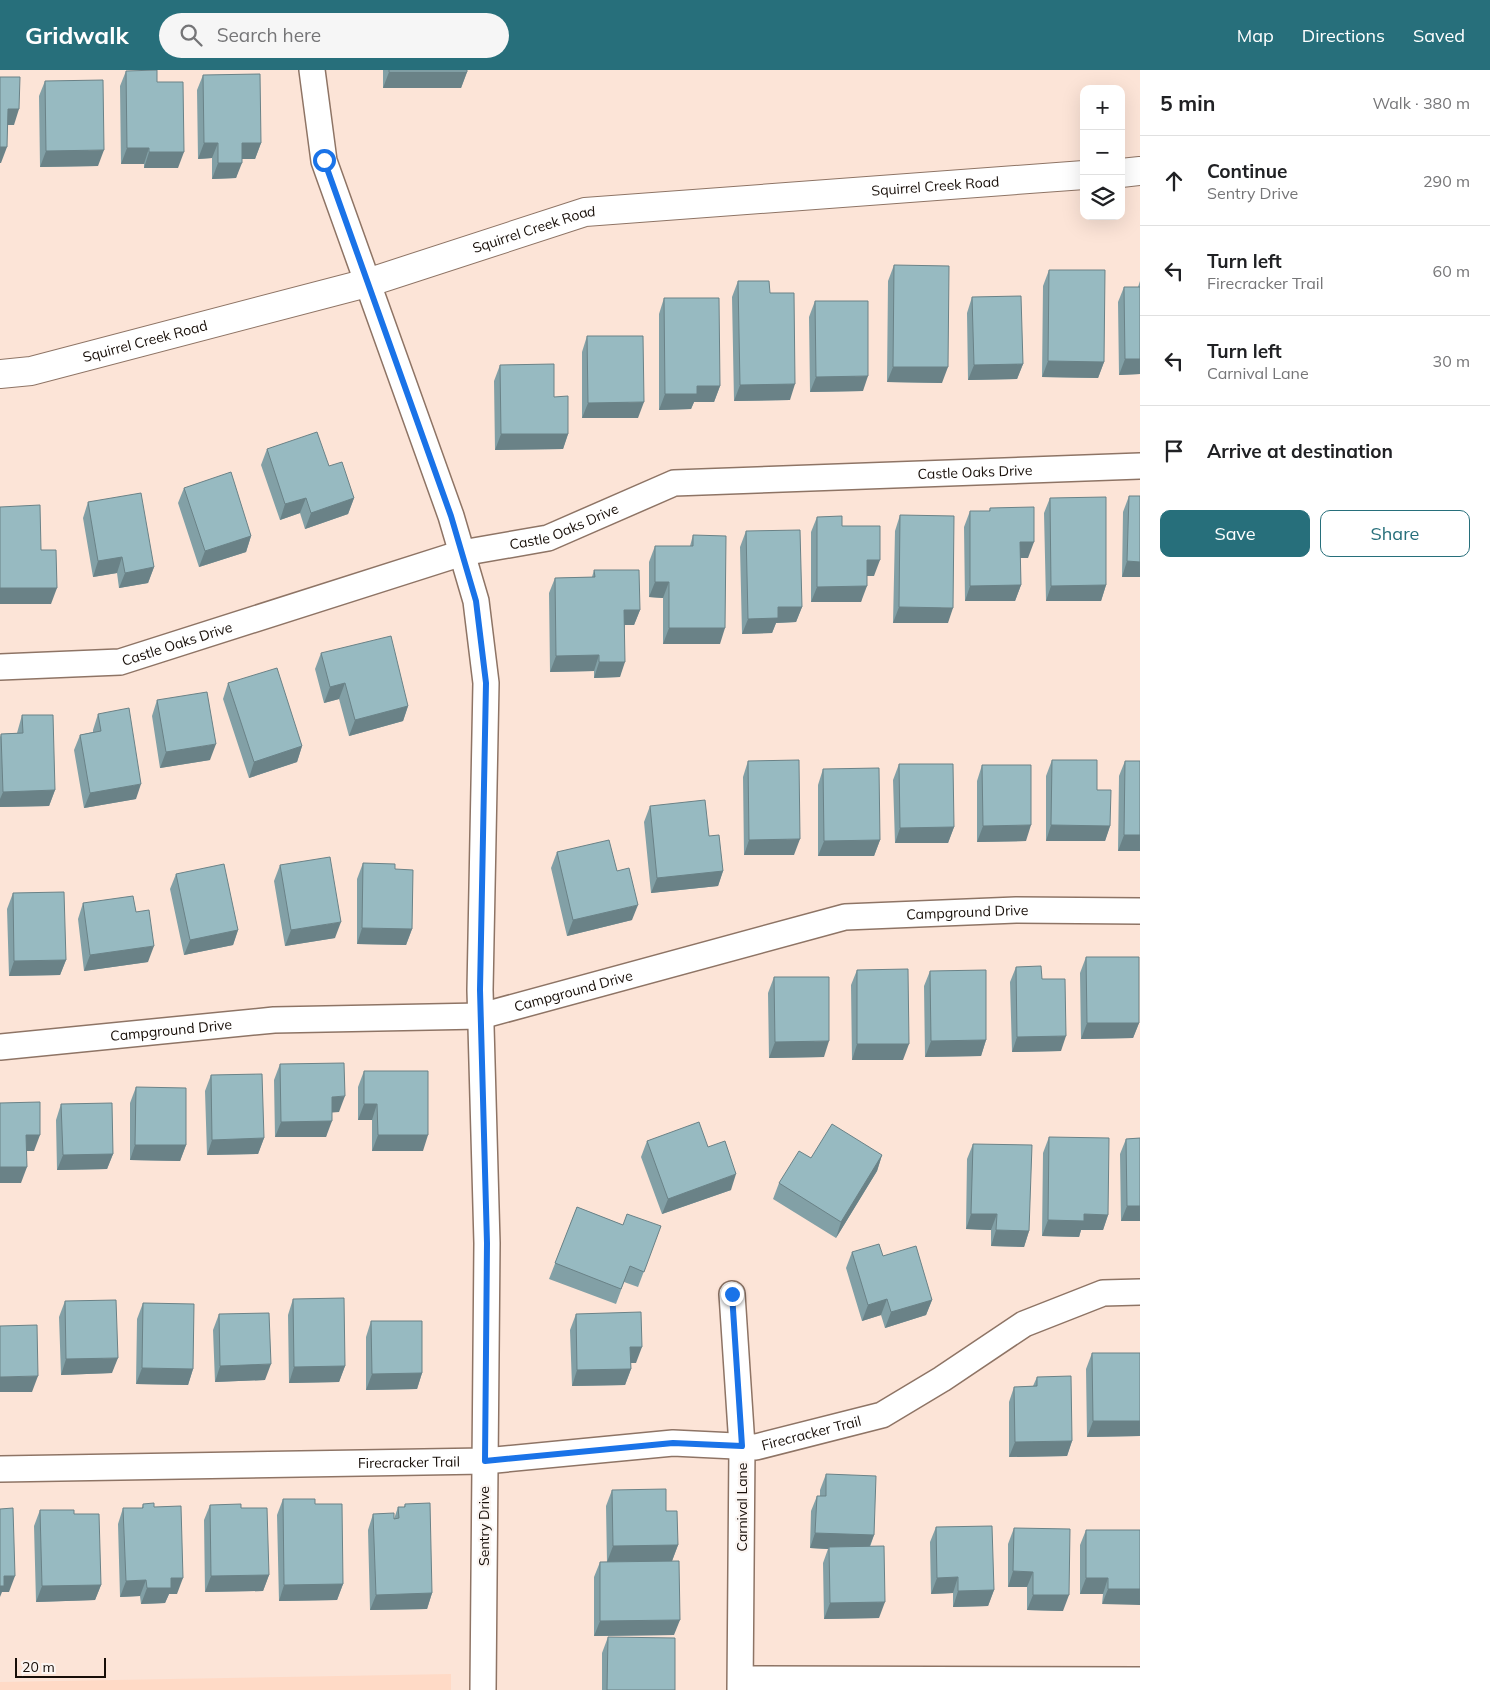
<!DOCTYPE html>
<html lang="en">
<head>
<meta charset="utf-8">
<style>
  :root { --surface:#fff; --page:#f6f6f6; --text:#202124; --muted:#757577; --line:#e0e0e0; --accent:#276f7b }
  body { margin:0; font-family:Mulish,sans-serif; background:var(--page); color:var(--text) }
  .controls { position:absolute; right:15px; top:15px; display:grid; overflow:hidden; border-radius:10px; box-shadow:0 5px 20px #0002 }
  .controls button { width:45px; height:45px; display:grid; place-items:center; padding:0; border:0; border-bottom:1px solid var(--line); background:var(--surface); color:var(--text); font:25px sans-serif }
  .scale { position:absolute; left:15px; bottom:12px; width:91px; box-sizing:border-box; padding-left:5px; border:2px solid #170e08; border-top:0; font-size:14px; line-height:18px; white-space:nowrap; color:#170e08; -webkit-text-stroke:4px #fbf5f2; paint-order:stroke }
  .stop { position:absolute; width:15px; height:15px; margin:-11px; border:4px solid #1a73e8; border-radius:50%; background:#fff }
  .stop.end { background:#1a73e8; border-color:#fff; box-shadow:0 1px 5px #0008 }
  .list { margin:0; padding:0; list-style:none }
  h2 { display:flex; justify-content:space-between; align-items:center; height:65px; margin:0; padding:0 20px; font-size:21px }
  h2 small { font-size:16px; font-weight:400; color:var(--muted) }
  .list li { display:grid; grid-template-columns:32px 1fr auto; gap:15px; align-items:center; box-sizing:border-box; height:90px; padding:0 20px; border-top:1px solid var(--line) }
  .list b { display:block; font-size:19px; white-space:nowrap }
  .list p { margin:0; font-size:16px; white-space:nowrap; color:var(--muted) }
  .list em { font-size:16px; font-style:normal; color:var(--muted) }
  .actions { display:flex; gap:10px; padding:15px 20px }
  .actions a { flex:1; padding:11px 0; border:1px solid var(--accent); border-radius:10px; text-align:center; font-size:18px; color:var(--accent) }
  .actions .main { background:var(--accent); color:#fff }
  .icon { flex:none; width:28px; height:28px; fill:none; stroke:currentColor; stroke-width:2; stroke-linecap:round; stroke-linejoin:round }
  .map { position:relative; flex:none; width:1140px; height:1620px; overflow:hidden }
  header { display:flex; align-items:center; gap:30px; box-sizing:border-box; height:70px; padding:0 25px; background:var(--accent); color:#fff }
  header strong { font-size:24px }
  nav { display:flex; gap:28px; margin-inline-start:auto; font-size:18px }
  .search { width:350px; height:45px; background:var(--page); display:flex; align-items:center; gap:12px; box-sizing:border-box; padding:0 18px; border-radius:28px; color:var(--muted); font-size:19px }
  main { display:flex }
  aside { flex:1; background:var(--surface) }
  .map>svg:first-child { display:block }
</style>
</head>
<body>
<header>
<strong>Gridwalk</strong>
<div class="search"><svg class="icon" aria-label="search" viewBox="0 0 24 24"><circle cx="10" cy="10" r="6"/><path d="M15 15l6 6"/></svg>Search here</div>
<nav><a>Map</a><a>Directions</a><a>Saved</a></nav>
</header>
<main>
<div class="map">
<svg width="1140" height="1620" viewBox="0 0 1140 1620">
  <rect width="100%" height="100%" fill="#fce4d7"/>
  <!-- built -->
  <path fill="#ffdac6" d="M451,1604V1620H0V1612Z"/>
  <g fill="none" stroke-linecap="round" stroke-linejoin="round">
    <defs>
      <g id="street">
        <path d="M312,0L324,91L451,446L476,531L486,613L480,920L487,1173L483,1620"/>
        <path id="s1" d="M0,597L120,592L462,483L548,468L674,413L1140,396"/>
        <path id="s2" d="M0,977L274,950L481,946L845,847L1016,840L1140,841"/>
        <path d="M732,1224L742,1376L740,1620"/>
        <path id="s3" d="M0,1399L485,1391L673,1373L756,1377L882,1345L942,1309L1024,1254L1103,1223L1140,1222"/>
        <path d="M741,1609L1140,1610"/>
      </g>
      <g id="secondary">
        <path d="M1121,103L1140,101"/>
        <path id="s4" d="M0,304L31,301L367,213L585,142L1084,105"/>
      </g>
    </defs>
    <!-- street casing -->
    <use href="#street" stroke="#8e7465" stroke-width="28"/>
    <!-- secondary casing -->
    <use href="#secondary" stroke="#8e7465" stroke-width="30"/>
    <!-- street -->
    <use href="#street" stroke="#fff" stroke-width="25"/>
    <!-- secondary -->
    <use href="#secondary" stroke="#fff" stroke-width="28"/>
  </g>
  <!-- wall -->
  <path fill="#82a0a6" d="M383,0H467V2L461,18H383Z
    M126,1L157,12L178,98H144V94H121L120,16Z
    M203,5L261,73L255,89H242L236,108L212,109V88L198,89L197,20Z
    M45,11L98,96L40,97L39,26Z
    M894,195L942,313L887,312L888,211Z
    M1049,200L1104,292L1098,308L1042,307L1043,216Z
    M738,211L770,223L790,330L734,331L732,227Z
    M1140,211V304L1119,305L1118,232L1124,217H1138Z
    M972,227L1023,294L1017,309L968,310L967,243Z
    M664,228L720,316L714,332H694L691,339L659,340V244Z
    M815,231L863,321L810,322L809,247Z
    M587,266L638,348H582V282Z
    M500,295L554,327L568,364L563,379L495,380L494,311Z
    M267,379L329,396L354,428L348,444L305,459L300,443L280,450L261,395Z
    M184,418L251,466L246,482L199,497L178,433Z
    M1129,426H1140V507H1122L1123,442Z
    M1050,428L1106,515L1101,531H1046L1044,443Z
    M88,432L154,497L148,513L119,518L117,503L93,507L83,448Z
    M990,438L1028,488H1020L1021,515L1015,531H965L964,457L970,441H989Z
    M900,445L948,553H893L895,461Z
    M817,447L842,456L874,506H867L861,532H811V462Z
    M746,461L802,537L796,552L776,553L772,563L742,564L740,477Z
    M693,465L720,574H663V528L649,527V492L655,476H690Z
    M594,500L640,540L634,555H625L620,607L594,608V601L550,602L549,523L555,508L592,507Z
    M321,583L408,636L403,651L349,666L339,629L324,633L315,599Z
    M228,613L302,676L297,692L249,708L223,629Z
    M157,630L210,690L160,698L152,646Z
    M98,644L136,729L84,738L74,680L80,665L93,662V660Z
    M22,645L55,720L49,736L0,737V667L1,664L17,663Z
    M1052,690L1097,720L1110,756L1105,771H1046V706Z
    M748,691L794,785H744L743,707Z
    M1125,691L1140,781H1118L1119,706Z
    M899,694L954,757L948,773H895L893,710Z
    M982,695L1026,771L977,772V711Z
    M823,699L880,770L874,786H818V715Z
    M650,736L723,801L718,816L651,823L644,752Z
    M557,782L617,801L632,850L567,866L551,798Z
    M363,793L395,799L412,859L406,875L357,874V809Z
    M280,795L335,868L285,876L274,811Z
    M176,804L238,860L233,875L184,885L170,819Z
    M13,823L66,890L60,905L9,906L7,839Z
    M83,833L136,842L148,892L84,901L78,849Z
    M1086,887L1139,953L1133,968L1081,969L1080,903Z
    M1016,897L1042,909L1061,981L1012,982L1010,912Z
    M857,900L903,990H852L851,915Z
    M930,901L986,970L981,986L925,987L924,916Z
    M774,907L824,987L769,988L768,923Z
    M280,994L339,1042H332L326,1067H275L274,1010Z
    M364,1001L423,1081H372V1050H358V1017Z
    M211,1005L264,1068L258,1084L207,1085L205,1021Z
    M136,1017L186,1075L180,1091L130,1090V1033Z
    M61,1034L113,1084L107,1099L57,1100L56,1050Z
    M1049,1067L1108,1145L1103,1160H1081L1079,1167L1042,1166L1043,1083Z
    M1140,1068V1151H1121L1120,1084L1126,1069Z
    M647,1071L708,1077L731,1120L662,1144L641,1087Z
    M973,1074L1029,1161L1024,1177L991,1176V1160L966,1159L967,1089Z
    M882,1085L877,1101L836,1168L773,1129L779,1113L811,1088Z
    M577,1137L623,1155L661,1156L638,1217L624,1212L616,1234L549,1209Z
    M852,1182L883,1186L932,1230L926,1245L885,1258L881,1245L862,1251L846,1198Z
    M293,1229L345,1296L339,1312L289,1313L288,1245Z
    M65,1231L112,1303L61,1305L59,1247Z
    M143,1233L193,1299L188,1315L136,1314L137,1249Z
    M219,1244L265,1310L215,1312L213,1260Z
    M576,1244L636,1293H631V1299L625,1315L572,1316L570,1260Z
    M371,1251L422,1303L417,1319L366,1320V1267Z
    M1092,1283H1140V1366L1087,1367L1086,1299Z
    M1037,1307L1072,1371L1067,1386L1009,1387V1332L1014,1317L1033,1316Z
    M826,1404L874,1465L870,1477L879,1548L824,1549L823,1493L828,1479L810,1478L811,1441L817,1426H820V1420Z
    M612,1420L666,1441L678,1475L672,1491L674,1565L594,1566V1507L600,1492H607L606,1436Z
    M283,1429L315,1434L343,1514L337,1530L279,1531L277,1445Z
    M143,1434L154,1437L177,1524H169L165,1533L141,1534L140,1526L120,1527L118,1454L123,1438H142Z
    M405,1434L432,1523L427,1539L370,1540L368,1460L373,1444L394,1449L398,1437H404Z
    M210,1435L269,1505L263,1521L205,1522L204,1450Z
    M40,1440L74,1444L101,1515L95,1530L36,1532L34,1456Z
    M936,1457L994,1520L988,1536L953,1537V1523L931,1524L930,1472Z
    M1014,1458L1063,1541L1027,1540V1517H1008V1474Z
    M1086,1460H1140L1102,1534L1103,1524H1080V1475Z
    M608,1567L675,1620H602V1583Z"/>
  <!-- shaded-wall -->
  <path fill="#6a8287" d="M389,2H467L461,18H383Z
    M8,39H19L14,55H2Z
    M204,73H218L212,88L198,89Z
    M242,73H261L255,89H236Z
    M0,77H7L1,93H0Z
    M127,78H149L144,94H121Z
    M104,80L98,96L40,97L46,81Z
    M149,82H184L178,98H144Z
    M218,93H242L236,108L212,109Z
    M1125,289H1140V304L1119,305Z
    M1048,291L1104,292L1098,308L1042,307Z
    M1023,294L1017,309L968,310L974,295Z
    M893,297H948L942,313L887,312Z
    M868,306L863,321L810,322L816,307Z
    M795,314L790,330L734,331L740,315Z
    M697,316H720L714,332H694L691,339L659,340L665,324Z
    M644,332L638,348H582L588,333Z
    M501,364H568L563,379L495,380Z
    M306,428L300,443L280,450L285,434Z
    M354,428L348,444L305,459L311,443Z
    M251,466L246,482L199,497L205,481Z
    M1020,472H1034L1028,488H1015Z
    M122,487L117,503L93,507L98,491Z
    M867,490H880L874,506H861Z
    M1127,491L1140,492V507H1122Z
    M154,497L148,513L119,518L125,503Z
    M655,512H669L663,528L649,527Z
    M1021,515L1015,531H965L970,516Z
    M1106,515L1101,531H1046L1051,516Z
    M867,516L861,532H811L817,517Z
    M0,518H57L51,534H0Z
    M778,537H802L796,552L776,553L772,563L742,564L748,549Z
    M899,537L953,538L948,553H893Z
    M624,540H640L634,555H619Z
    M669,558H725L720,574H663Z
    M599,585L594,601L550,602L556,586Z
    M599,592H625L620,607L594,608Z
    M345,613L339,629L324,633L330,617Z
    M408,636L403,651L349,666L355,650Z
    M216,674L210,690L160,698L166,682Z
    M302,676L297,692L249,708L254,692Z
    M141,714L136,729L84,738L90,723Z
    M55,720L49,736L0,737V729L3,722Z
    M1031,755L1026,771L977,772L983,756Z
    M1051,755L1110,756L1105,771H1046Z
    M954,757L948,773H895L900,758Z
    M1124,765H1140V781H1118Z
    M800,769L794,785H744L749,770Z
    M880,770L874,786H818L824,771Z
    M723,801L718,816L651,823L657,808Z
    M638,835L632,850L567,866L573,850Z
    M341,852L335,868L285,876L291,860Z
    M362,858L412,859L406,875L357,874Z
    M238,860L233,875L184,885L190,870Z
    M154,876L148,892L84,901L90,885Z
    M66,890L60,905L9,906L14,891Z
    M1087,953H1139L1133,968L1081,969Z
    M1066,966L1061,981L1012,982L1017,967Z
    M986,970L981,986L925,987L931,971Z
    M829,971L824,987L769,988L775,972Z
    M857,974H909L903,990H852Z
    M345,1026L339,1042L326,1043L332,1027Z
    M364,1034H377L372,1050H358Z
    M332,1051L326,1067H275L281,1052Z
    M26,1065H40L34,1081H21Z
    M378,1065H428L423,1081H372Z
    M264,1068L258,1084L207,1085L212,1070Z
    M135,1075H186L180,1091L130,1090Z
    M113,1084L107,1099L57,1100L63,1085Z
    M882,1085L877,1101L836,1168L841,1152Z
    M0,1097H27L21,1113H0Z
    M736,1104L731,1120L662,1144L668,1129Z
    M1127,1136H1140V1151H1121Z
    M971,1144H997L991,1160L966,1159Z
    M1084,1144L1108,1145L1103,1160H1081L1079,1167L1042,1166L1048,1150Z
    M996,1160L1029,1161L1024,1177L991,1176Z
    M887,1229L881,1245L862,1251L868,1235Z
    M932,1230L926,1245L885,1258L891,1242Z
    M630,1277H642L636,1293H625Z
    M118,1288L112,1303L61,1305L66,1289Z
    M271,1294L265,1310L215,1312L220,1296Z
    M345,1296L339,1312L289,1313L294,1297Z
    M142,1298L193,1299L188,1315L136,1314Z
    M631,1299L625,1315L572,1316L577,1300Z
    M422,1303L417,1319L366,1320L372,1304Z
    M38,1306L32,1322H0V1307Z
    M1093,1351H1140V1366L1087,1367Z
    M1072,1371L1067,1386L1009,1387L1015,1372Z
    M815,1463L874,1465L868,1480L829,1477L828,1479L810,1478Z
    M678,1475L672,1491L607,1492L613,1476Z
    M1013,1501L1033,1502L1027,1517H1008Z
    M269,1505L263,1521L205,1522L211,1506Z
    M4,1506H15L9,1522H2L0,1527V1516Z
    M958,1507L953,1523L931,1524L937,1508Z
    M171,1508H183L177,1524H169L165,1533L141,1534L147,1518Z
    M1086,1508H1108L1103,1524H1080Z
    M146,1510L140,1526L120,1527L126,1511Z
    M343,1514L337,1530L279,1531L284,1515Z
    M101,1515L95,1530L36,1532L42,1516Z
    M1108,1519H1140V1535L1102,1534Z
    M994,1520L988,1536L953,1537L958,1521Z
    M432,1523L427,1539L370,1540L376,1525Z
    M1033,1525H1069L1063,1541L1027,1540Z
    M885,1532L879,1548L824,1549L830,1533Z
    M680,1550L674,1565L594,1566L600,1551Z"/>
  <!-- building -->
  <path fill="#97bac1" stroke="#6a8287" d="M157,0V12H183L184,82H149V78H127L126,1Z
    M389,0H467V2H389Z
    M260,4L261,73H242V93H218V73H204L203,5Z
    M0,7H20L19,39H8L7,77H0Z
    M103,10L104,80L46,81L45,11Z
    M894,195L949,196L948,297H893Z
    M1049,200H1105L1104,292L1048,291Z
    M738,211H769L770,223H794L795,314L740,315Z
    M1124,217H1140V289H1125Z
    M1021,226L1023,294L974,295L972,227Z
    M664,228H719L720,316H697V324H665Z
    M815,231H868V306L816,307Z
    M587,266H643L644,332L588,333Z
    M554,294V327L568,326V364H501L500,295Z
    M317,362L329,396L342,392L354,428L311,443L306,428L285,434L267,379Z
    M231,402L251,466L205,481L184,418Z
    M141,423L154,497L125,503L122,487L98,491L88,432Z
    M1129,426H1140V492L1127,491Z
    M1106,427V515L1051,516L1050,428Z
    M40,435L41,480H56L57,518H0V437Z
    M1034,437V472H1020L1021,515L970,516V441H990V438Z
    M900,445L954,446L953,538L899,537Z
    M842,446V456H880V490H867V516L817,517V447Z
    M800,460L802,537H778V548L748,549L746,461Z
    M693,465L726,466L725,558H669V512H655V476H693Z
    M594,500H639L640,540H624L625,592H599V585L556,586L555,508L595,507Z
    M391,566L408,636L355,650L345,613L330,617L321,583Z
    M277,598L302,676L254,692L228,613Z
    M207,622L216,674L166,682L157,630Z
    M129,638L141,714L90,723L80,665L101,661L98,644Z
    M22,645H53L55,720L3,722L1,664L23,663Z
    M799,690L800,769L749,770L748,691Z
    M1052,690H1097V720H1111L1110,756L1051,755Z
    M1125,691H1140V765H1124Z
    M899,694H953L954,757L900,758Z
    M982,695H1031V755L983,756Z
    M879,698L880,770L824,771L823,699Z
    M705,730L709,766L719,765L723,801L657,808L650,736Z
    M609,770L617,801L629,798L638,835L573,850L557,782Z
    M330,787L341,852L291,860L280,795Z
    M363,793L395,794V799L413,800L412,859L362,858Z
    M224,794L238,860L190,870L176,804Z
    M64,822L66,890L14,891L13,823Z
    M133,826L136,842L149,840L154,876L90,885L83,833Z
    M1086,887H1139V953H1087Z
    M1041,896L1042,909H1065L1066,966L1017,967L1016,897Z
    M908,899L909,974H857V900Z
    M986,900V970L931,971L930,901Z
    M774,907H829V971L775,972Z
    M344,993L345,1026L332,1027V1051L281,1052L280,994Z
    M364,1001H428V1065H378L377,1034H364Z
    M262,1004L264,1068L212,1070L211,1005Z
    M136,1017L186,1018V1075H135Z
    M40,1032V1065H26L27,1097H0V1033Z
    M112,1033L113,1084L63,1085L61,1034Z
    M699,1052L708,1077L725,1071L736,1104L668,1129L647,1071Z
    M832,1054L882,1085L841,1152L779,1113L799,1081L811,1088Z
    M1049,1067L1109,1068L1108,1145L1084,1144V1151L1048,1150Z
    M1140,1068V1136H1127L1126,1069Z
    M973,1074L1032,1075L1029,1161L996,1160L997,1144H971Z
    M577,1137L623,1155L627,1144L661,1156L644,1202L630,1196L621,1219L555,1193Z
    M879,1174L883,1186L916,1176L932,1230L891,1242L887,1229L868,1235L852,1182Z
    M344,1228L345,1296L294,1297L293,1229Z
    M116,1230L118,1288L66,1289L65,1231Z
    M143,1233L194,1234L193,1299L142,1298Z
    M641,1242L642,1277H630L631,1299L577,1300L576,1244Z
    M269,1243L271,1294L220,1296L219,1244Z
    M371,1251H422V1303L372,1304Z
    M37,1255L38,1306L0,1307V1256Z
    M1092,1283H1140V1351H1093Z
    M1071,1306L1072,1371L1015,1372L1014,1317L1037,1316V1307Z
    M826,1404L876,1406L874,1465L815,1463L817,1426H826Z
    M666,1419V1441H677L678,1475L613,1476L612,1420Z
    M283,1429H315V1434H342L343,1514L284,1515Z
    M154,1433V1437L181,1436L183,1508H171V1518H147L146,1510L126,1511L123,1438H143V1434Z
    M430,1433L432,1523L376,1525L373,1444L394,1443V1449L399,1448L398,1437H405V1434Z
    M241,1434V1438H267L269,1505L211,1506L210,1435Z
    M13,1438L15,1506H4V1516H0V1439Z
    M40,1440H74V1444H99L101,1515L42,1516Z
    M992,1456L994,1520L958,1521V1507L937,1508L936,1457Z
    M1014,1458L1070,1459L1069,1525H1033V1502L1013,1501Z
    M1086,1460H1140V1519H1108V1508H1086Z
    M884,1476L885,1532L830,1533L829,1477Z
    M679,1491L680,1550L600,1551V1492Z
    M608,1567L675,1568V1620H607Z"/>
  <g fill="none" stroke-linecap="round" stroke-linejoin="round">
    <!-- route -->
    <path stroke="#1a73e8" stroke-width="6" d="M324,90L451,446L476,531L486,613L480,920L487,1173L485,1391L673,1373L742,1376L732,1224"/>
  </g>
  <g text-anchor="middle" stroke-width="4.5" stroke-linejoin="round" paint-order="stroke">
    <!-- street labels -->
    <g font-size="14" fill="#170e08" stroke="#fbf5f2">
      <text dy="5" stroke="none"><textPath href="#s4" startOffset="959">Squirrel Creek Road</textPath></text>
      <text dy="5" stroke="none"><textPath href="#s4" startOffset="554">Squirrel Creek Road</textPath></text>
      <text dy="5" stroke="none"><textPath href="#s4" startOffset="149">Squirrel Creek Road</textPath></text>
      <text dy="5" stroke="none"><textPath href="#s1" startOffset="1005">Castle Oaks Drive</textPath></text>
      <text dy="5" stroke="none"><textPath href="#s1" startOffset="585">Castle Oaks Drive</textPath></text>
      <text dy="5" stroke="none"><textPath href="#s1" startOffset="180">Castle Oaks Drive</textPath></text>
      <text dy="5" stroke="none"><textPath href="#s2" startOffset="982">Campground Drive</textPath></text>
      <text dy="5" stroke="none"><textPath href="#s2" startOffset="578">Campground Drive</textPath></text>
      <text dy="5" stroke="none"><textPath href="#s2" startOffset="172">Campground Drive</textPath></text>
      <text dy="5" stroke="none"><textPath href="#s3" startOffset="814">Firecracker Trail</textPath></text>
      <text dy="5" stroke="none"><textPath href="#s3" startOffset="409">Firecracker Trail</textPath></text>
      <text transform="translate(742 1437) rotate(-90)" y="5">Carnival Lane</text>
      <text transform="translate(484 1456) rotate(-90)" y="5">Sentry Drive</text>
    </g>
  </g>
</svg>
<div class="controls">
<button>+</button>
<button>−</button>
<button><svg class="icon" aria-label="layers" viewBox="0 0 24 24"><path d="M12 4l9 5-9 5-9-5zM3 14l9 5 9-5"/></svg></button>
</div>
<div class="scale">20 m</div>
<div class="stop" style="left:324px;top:90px"></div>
<div class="stop end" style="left:732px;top:1224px"></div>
</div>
<aside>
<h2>5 min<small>Walk · 380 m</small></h2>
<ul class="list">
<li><svg class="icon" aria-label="ahead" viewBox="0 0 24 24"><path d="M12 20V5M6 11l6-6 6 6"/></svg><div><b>Continue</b><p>Sentry Drive</p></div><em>290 m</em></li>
<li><svg class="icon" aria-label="left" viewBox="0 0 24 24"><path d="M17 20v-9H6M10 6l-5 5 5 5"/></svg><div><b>Turn left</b><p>Firecracker Trail</p></div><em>60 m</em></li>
<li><svg class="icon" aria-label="left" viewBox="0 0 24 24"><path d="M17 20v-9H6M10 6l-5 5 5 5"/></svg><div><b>Turn left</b><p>Carnival Lane</p></div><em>30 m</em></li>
<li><svg class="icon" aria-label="arrive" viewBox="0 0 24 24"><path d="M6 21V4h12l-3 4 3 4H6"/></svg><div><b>Arrive at destination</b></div></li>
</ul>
<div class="actions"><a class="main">Save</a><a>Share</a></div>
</aside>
</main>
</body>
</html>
